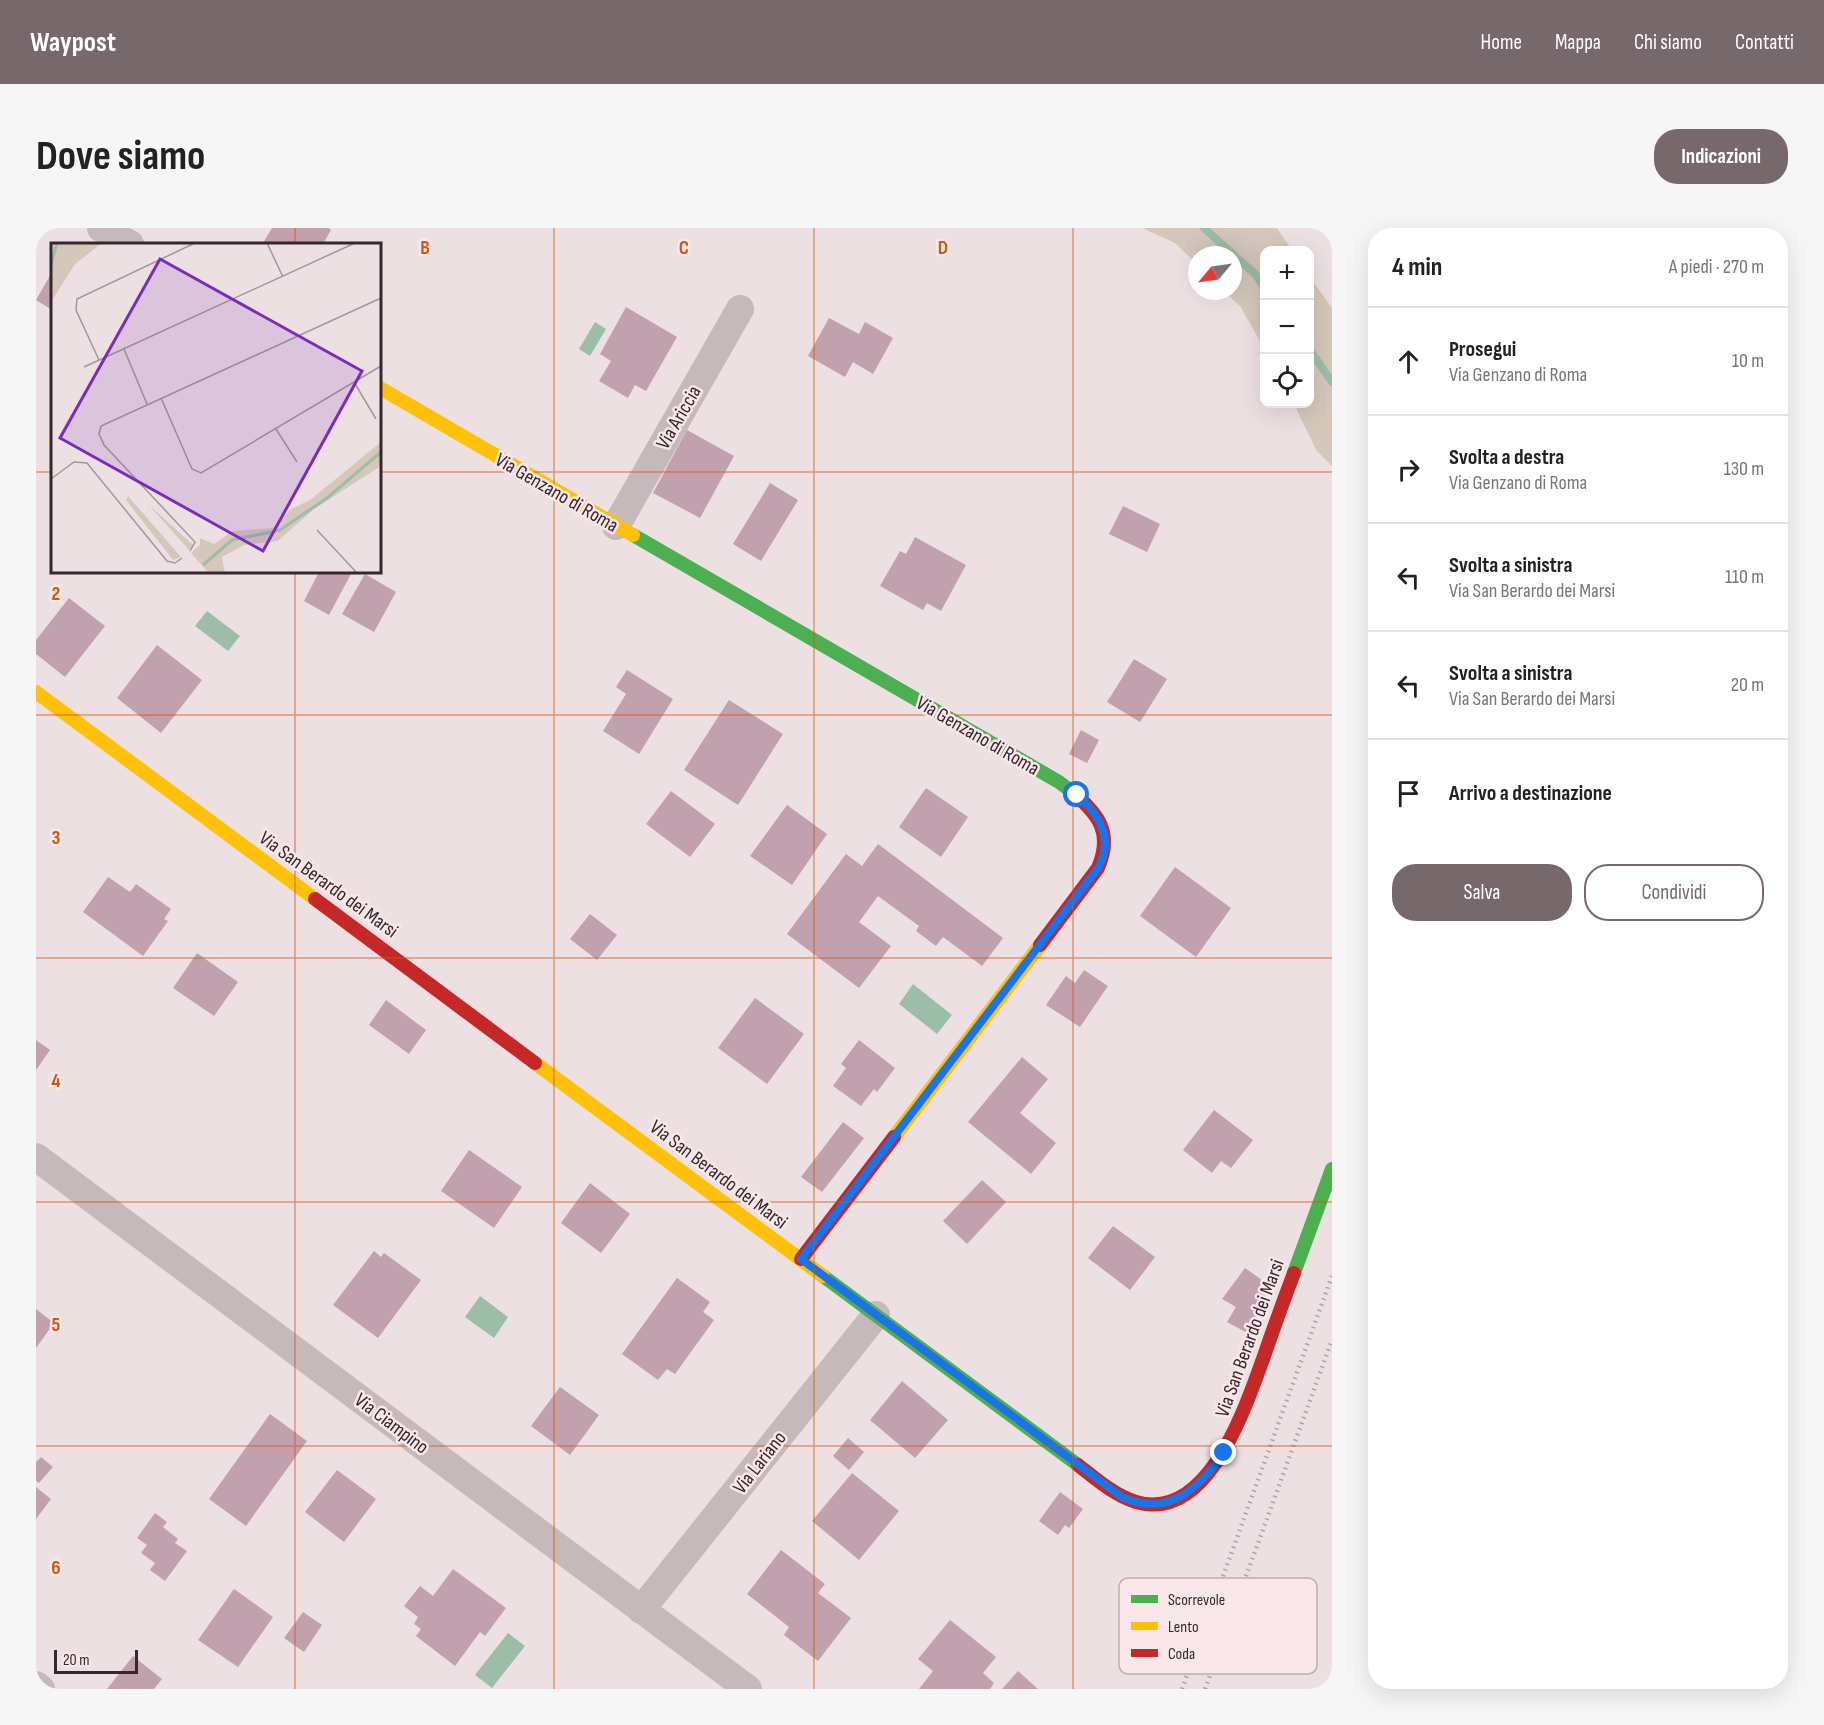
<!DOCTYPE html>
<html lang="it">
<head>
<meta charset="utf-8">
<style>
  :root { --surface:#fff; --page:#f6f6f6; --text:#222; --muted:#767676; --line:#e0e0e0; --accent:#77686c }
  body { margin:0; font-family:"Sofia Sans Condensed",sans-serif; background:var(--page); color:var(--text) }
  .controls { position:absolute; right:18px; top:18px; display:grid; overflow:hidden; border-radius:12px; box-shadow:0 6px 24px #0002 }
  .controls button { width:54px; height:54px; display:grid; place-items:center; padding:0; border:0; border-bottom:2px solid var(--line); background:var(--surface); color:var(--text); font:30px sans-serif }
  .compass { position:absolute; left:1152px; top:18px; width:54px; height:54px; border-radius:50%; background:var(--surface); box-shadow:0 6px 24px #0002; rotate:241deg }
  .scale { position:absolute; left:18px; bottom:15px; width:84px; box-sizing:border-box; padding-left:6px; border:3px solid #37272d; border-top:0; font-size:16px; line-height:21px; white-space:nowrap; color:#37272d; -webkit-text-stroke:4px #fae7e9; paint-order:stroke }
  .stop { position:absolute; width:18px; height:18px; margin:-14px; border:4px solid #1a73e8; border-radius:50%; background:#fff }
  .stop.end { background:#1a73e8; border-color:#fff; box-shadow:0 2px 6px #0008 }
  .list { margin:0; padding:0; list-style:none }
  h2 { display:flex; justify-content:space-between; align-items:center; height:78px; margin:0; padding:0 24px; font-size:26px }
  h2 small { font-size:20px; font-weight:400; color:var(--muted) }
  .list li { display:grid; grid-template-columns:39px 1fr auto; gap:18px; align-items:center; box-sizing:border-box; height:108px; padding:0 24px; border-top:2px solid var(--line) }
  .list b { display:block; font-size:22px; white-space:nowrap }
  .list p { margin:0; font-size:20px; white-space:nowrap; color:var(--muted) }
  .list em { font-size:20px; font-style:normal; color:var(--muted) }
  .actions { display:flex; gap:12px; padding:18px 24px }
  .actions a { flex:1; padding:14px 0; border:2px solid var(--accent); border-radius:24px; text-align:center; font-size:21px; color:var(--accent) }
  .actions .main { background:var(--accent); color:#fff }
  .icon { flex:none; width:33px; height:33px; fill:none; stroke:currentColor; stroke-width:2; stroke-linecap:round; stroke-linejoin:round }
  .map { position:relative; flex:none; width:1296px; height:1461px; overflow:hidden; border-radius:24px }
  header { display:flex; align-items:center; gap:36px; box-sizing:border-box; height:84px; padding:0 30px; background:var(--accent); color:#fff }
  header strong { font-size:28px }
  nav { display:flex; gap:33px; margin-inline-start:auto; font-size:21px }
  .intro { display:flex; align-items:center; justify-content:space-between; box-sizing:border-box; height:144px; padding:0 36px }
  h1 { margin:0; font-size:42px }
  .button { padding:15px 27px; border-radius:24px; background:var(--accent); color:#fff; font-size:21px; font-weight:700 }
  main { display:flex; gap:36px; padding:0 36px }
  aside { flex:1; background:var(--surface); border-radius:24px; box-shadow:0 6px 24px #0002 }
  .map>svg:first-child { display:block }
</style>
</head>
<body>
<header>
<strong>Waypost</strong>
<nav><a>Home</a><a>Mappa</a><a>Chi siamo</a><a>Contatti</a></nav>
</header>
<div class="intro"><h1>Dove siamo</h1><a class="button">Indicazioni</a></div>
<main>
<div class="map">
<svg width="1296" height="1461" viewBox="0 0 1296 1461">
  <rect width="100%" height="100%" fill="#ede0e2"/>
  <!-- green -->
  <path fill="#d5c8ba" d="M1106,0H1241L1256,22H1228V120L1204,78L1188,63H1197V27H1161V36L1139,15Z
    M1274,49L1296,80V238L1280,222L1258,176H1274Z"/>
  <!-- water -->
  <path fill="#9cbea8" d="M559,94L570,101L554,128L543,121Z
    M171,383L204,408L192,423L159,398Z
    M877,756L916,787L901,806L863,776Z
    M444,1068L472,1089L458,1110L429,1089Z
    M472,1405L489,1418L456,1460L439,1447Z"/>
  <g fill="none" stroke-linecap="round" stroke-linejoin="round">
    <!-- stream -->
    <path stroke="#9cbea8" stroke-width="8" d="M1168,0L1219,46L1228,59
      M1274,122L1296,154"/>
  </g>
  <!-- building -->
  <path fill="#c1a1ad" d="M236,0H293L295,2L287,16H230L227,15Z
    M16,44V82L0,72Z
    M590,79L641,109L610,163L599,157L592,170L563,153L575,133L564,126Z
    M793,90L823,106L829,94L857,110L837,146L817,134L809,149L772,128Z
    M651,202L698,228L664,290L617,265Z
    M734,255L762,272L725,333L697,316Z
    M1087,278L1124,296L1111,324L1073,306Z
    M879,309L930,337L905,383L891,375L887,382L844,358L864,323L870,326Z
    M283,344H316L293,387L268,373Z
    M329,346L360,364L338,404L306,386Z
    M33,370L69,398L29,449L0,426V412Z
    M121,417L166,452L125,505L81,470Z
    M1098,431L1131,451L1104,494L1071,474Z
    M591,442L637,471L603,526L567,503L590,466L580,459Z
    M693,472L747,506L702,577L648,542Z
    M1045,502L1063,512L1051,535L1033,526Z
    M890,560L932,589L905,629L863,599Z
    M635,563L679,596L654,629L610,596Z
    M751,577L791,606L756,657L714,628Z
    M842,616L967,710L946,738L907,709L900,718L880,703L883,698L842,668L823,694L855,718L823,760L751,706L810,626L826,638Z
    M1139,639L1195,680L1160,729L1104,688Z
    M72,649L94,664L100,656L135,681L128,691L132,693L107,728L47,684Z
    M554,686L581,707L561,732L534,711Z
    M161,725L202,754L178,788L137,760Z
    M1048,742L1072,758L1044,799L1010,777L1030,748L1039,755Z
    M719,770L768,806L731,856L682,820Z
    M350,772L390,802L373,826L333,797Z
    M0,812L14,822L0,842Z
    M823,812L859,840L841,864L838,861L825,878L797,858L810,840L805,836Z
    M986,829L1012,851L984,885L1020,915L995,946L932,894Z
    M1178,882L1217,912L1195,940L1185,933L1176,945L1147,922Z
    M807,894L828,910L786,964L765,949Z
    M433,922L486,959L458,1000L405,963Z
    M946,952L970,974L931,1016L907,993Z
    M554,955L594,986L565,1025L525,995Z
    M1077,998L1119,1029L1094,1062L1052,1030Z
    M338,1023L345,1029L348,1025L385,1052L342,1110L297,1077Z
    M1209,1040L1233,1057L1215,1107L1191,1094L1200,1079L1186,1071Z
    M641,1050L674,1074L667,1084L678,1092L639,1146L631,1141L622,1152L586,1126Z
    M0,1081L18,1095L0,1120Z
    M866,1153L912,1192L879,1230L834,1192Z
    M524,1159L563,1187L534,1227L495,1198Z
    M234,1186L271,1213L210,1298L173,1271Z
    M812,1210L828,1224L813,1242L797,1228Z
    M5,1229L17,1239L3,1255L0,1253V1234Z
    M301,1242L340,1271L308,1314L269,1284Z
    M816,1245L863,1283L823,1332L776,1293Z
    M0,1259L15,1271L0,1291Z
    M1024,1264L1047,1281L1033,1300L1029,1297L1022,1307L1003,1293Z
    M119,1285L131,1294L127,1299L142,1311L139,1315L151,1323L129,1353L114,1342L119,1335L105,1325L111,1317L101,1310Z
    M745,1322L789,1356L782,1365L815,1390L782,1433L748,1407L753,1399L711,1366Z
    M417,1341L470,1380L449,1408L444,1404L419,1438L380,1408L385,1401L378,1396L382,1389L368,1378L384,1358L397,1368Z
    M198,1361L237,1389L202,1439L162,1412Z
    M267,1384L286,1397L268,1424L248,1410Z
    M914,1392L960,1429L947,1445L958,1455L954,1461H883L897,1443L882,1431Z
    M97,1428L126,1451L118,1461H71Z
    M982,1443L1002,1461H966Z"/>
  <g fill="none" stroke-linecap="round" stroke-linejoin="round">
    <!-- street -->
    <path stroke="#c6b9bb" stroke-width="28" d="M65,0L94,16
      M580,298L704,81
      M0,929L712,1461
      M605,1382L840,1087
      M0,1457L5,1461"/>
    <!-- fast -->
    <path stroke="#4caf50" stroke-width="14" d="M597,307L1023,554L1035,563
      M1258,1045L1296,941
      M787,1048L1042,1237"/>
    <!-- slow -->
    <path stroke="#ffc107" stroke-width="14" d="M344,160L597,307
      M0,464L279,671
      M499,835L787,1048
      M858,909L1004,717"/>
    <!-- jam -->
    <path stroke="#c62828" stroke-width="14" d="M279,671L499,835
      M1004,717L1062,640C1077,605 1063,586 1035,563
      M765,1031L858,909
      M1042,1237C1060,1251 1078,1267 1100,1274C1172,1295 1209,1180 1227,1131C1237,1102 1247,1074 1258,1045"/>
    <!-- rail -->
    <path stroke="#aea3a6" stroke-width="4.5" stroke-dasharray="1.5 4.5" stroke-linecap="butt" d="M1146,1461L1296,1048
      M1169,1461L1296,1112"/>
  </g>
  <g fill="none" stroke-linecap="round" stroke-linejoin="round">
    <!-- route -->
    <path stroke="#1a73e8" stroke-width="8" d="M1041,567C1064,587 1078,612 1062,640L765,1031L1086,1269C1132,1290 1162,1261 1188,1225"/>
  </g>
  <!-- grid -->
  <path fill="none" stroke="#d6540f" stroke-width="1.5" stroke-opacity="0.55" d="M259,0V16M518,0V1461M778,0V1461M1037,0V1461M0,244H16M344,244H1296M259,344V1461M0,487H1296M0,730H1296M0,974H1296M0,1218H1296"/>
  <g text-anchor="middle" stroke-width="5" stroke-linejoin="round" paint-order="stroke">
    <!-- street labels -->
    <g font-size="20" fill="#37272d" stroke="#fae7e9">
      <text transform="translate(642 189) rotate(-60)" y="7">Via Ariccia</text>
      <text transform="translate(521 264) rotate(30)" y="7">Via Genzano di Roma</text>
      <text transform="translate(942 507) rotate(30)" y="7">Via Genzano di Roma</text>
      <text transform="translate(293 656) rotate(36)" y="7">Via San Berardo dei Marsi</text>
      <text transform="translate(683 946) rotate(37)" y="7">Via San Berardo dei Marsi</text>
      <text transform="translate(1213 1110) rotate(-70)" y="7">Via San Berardo dei Marsi</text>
      <text transform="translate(356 1195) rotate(37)" y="7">Via Ciampino</text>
      <text transform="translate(723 1234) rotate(-52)" y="7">Via Lariano</text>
    </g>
  </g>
  <!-- overview -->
  <g transform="translate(15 15)">
    <rect width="330" height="330" fill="#ede0e2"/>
    <path d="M0,0H51L24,21L0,59ZM330,199V223L263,266L227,298L193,302L171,314L174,330H158L140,310L149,302V295L163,301L182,288L222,285L240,266L259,257ZM77,253L130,314L122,317L75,257ZM97,261L142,302L138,307Z" fill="#d5c8ba"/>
    <path fill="none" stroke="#9cbea8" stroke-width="3" d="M0,21L6,0M152,322L181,297L229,287L276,255L330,209"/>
    <path fill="none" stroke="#a4969a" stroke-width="1.5" d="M216,0L232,34M73,106L96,161M48,117L25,67L26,56L144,0M33,124L304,0M303,139L325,176M110,155L141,226L150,230L330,123M225,186L246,219M0,236L23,219L36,220L116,318L124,320L131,315M266,287L306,330M139,308L144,299L53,202L48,191L50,183L330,55"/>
    <path fill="#7b2cbf" fill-opacity="0.15" stroke="#7b2cbf" stroke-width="3" d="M109,16L311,128L212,308L9,195Z"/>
    <rect width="330" height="330" fill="none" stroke="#37272d" stroke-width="3"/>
  </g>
  <!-- legend -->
  <rect x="1083" y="1350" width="198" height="96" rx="9" fill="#fae7e9" stroke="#c0adb1" stroke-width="1.5"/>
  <rect x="1095" y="1367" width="27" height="8" fill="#4caf50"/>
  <rect x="1095" y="1394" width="27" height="8" fill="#ffc107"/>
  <rect x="1095" y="1421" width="27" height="8" fill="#c62828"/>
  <g font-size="16" fill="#37272d">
    <text x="1132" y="1377">Scorrevole</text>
    <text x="1132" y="1404">Lento</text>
    <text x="1132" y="1431">Coda</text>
  </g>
  <g font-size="20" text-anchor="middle" font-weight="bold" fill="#d6540f" stroke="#fae7e9" stroke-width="5" stroke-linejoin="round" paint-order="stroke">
    <text x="389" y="26">B</text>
    <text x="648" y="26">C</text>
    <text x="907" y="26">D</text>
    <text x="20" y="372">2</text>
    <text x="20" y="616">3</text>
    <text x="20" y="859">4</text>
    <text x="20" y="1103">5</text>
    <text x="20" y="1346">6</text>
  </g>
</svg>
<div class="controls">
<button>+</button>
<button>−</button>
<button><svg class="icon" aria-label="locate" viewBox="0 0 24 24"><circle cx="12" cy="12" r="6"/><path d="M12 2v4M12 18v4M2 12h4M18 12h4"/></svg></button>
</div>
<svg class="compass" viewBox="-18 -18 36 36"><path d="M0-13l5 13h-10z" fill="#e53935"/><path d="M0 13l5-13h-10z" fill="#767676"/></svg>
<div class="scale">20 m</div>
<div class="stop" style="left:1041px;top:567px"></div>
<div class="stop end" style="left:1188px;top:1225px"></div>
</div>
<aside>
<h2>4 min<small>A piedi · 270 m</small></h2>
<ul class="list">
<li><svg class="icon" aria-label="ahead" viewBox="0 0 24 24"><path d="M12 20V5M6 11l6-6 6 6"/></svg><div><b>Prosegui</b><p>Via Genzano di Roma</p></div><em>10 m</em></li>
<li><svg class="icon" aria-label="right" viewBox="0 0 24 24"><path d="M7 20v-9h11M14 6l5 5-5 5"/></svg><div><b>Svolta a destra</b><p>Via Genzano di Roma</p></div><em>130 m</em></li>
<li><svg class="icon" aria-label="left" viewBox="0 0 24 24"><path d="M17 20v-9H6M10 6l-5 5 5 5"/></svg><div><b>Svolta a sinistra</b><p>Via San Berardo dei Marsi</p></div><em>110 m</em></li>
<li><svg class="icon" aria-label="left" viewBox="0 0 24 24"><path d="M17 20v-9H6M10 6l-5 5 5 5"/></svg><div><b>Svolta a sinistra</b><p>Via San Berardo dei Marsi</p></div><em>20 m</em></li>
<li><svg class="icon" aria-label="arrive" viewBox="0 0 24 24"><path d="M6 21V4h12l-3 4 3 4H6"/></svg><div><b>Arrivo a destinazione</b></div></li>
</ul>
<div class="actions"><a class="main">Salva</a><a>Condividi</a></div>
</aside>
</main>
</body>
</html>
